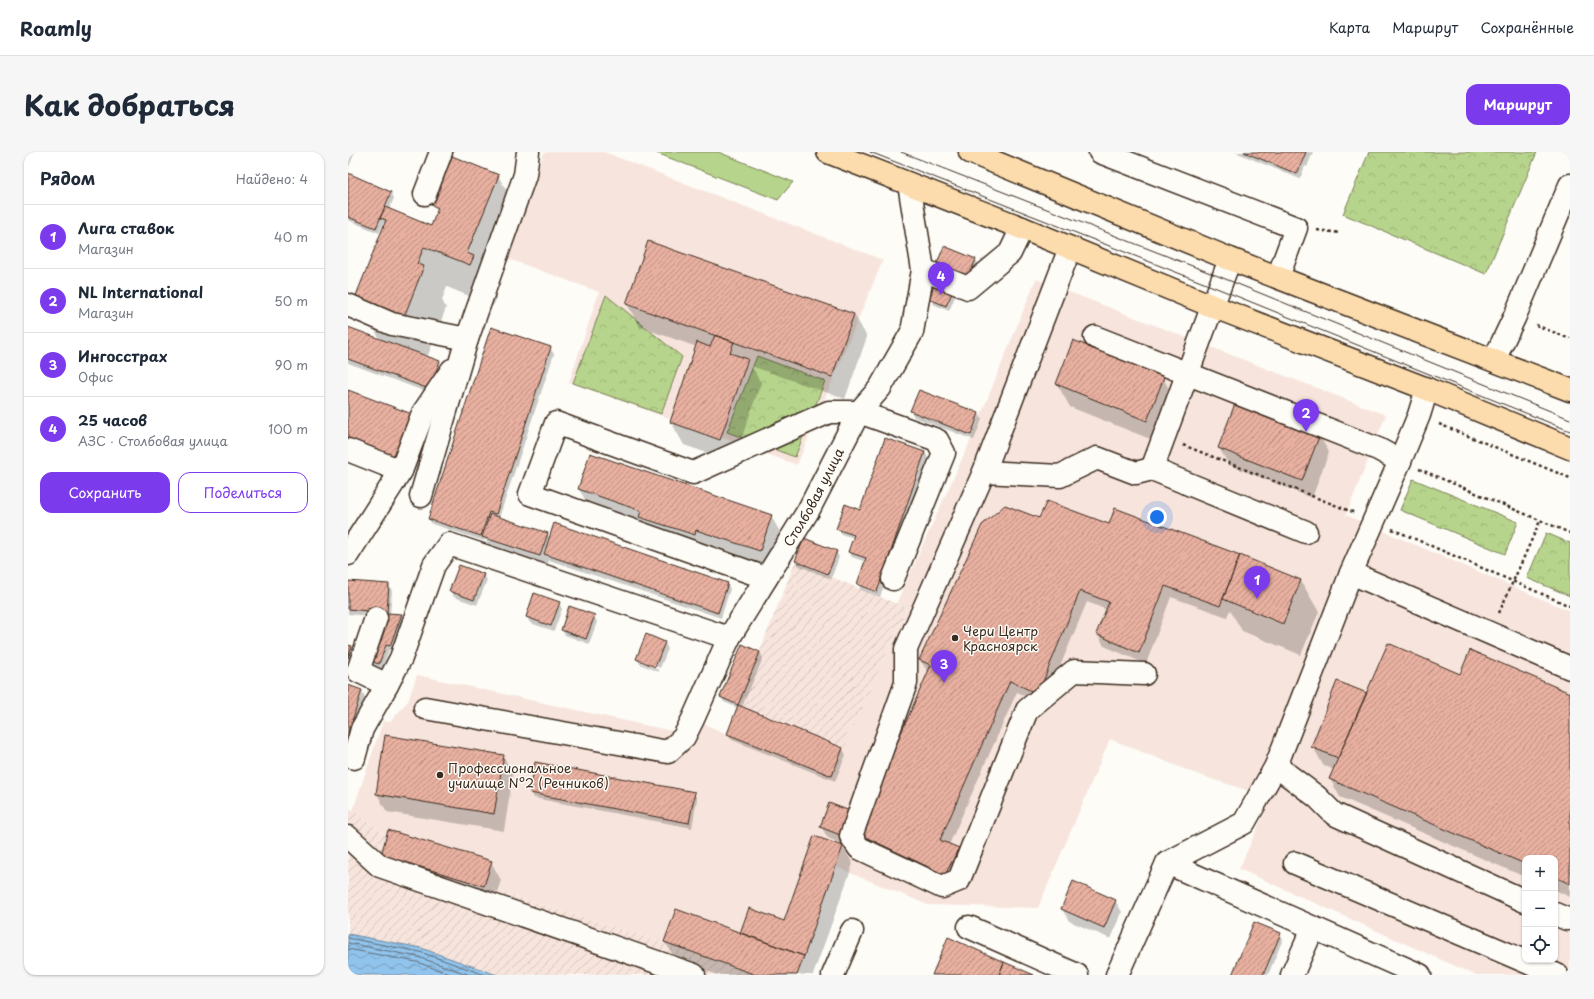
<!DOCTYPE html>
<html lang="ru">
<head>
<meta charset="utf-8">
<style>
  :root { --surface:#fff; --page:#f6f6f7; --text:#1f2937; --muted:#747a83; --line:#e0e1e3; --accent:#7c3aed }
  body { margin:0; font-family:"Playpen Sans",sans-serif; background:var(--page); color:var(--text) }
  .controls { position:absolute; right:12px; bottom:12px; display:grid; overflow:hidden; border-radius:8px; box-shadow:0 1px 3px #0004 }
  .controls button { width:36px; height:36px; display:grid; place-items:center; padding:0; border:0; border-bottom:1px solid var(--line); background:var(--surface); color:var(--text); font:20px sans-serif }
  .you { position:absolute; left:809px; top:365px; width:14px; height:14px; margin:-10px; border:3px solid #fff; border-radius:50%; background:#1a73e8; box-shadow:0 0 0 6px #1a73e833 }
  .badge { display:grid; place-items:center; width:26px; height:26px; border-radius:50%; background:var(--accent); color:#fff; font-size:13px; font-weight:700 }
  .pin { position:absolute; translate:-50% -33px; filter:drop-shadow(0 1px 2px #0008) }
  .pin::after { content:''; position:absolute; top:21px; width:14px; height:12px; background:inherit; clip-path:polygon(0 0,100% 0,50% 100%) }
  .list { margin:0; padding:0; list-style:none }
  h2 { display:flex; justify-content:space-between; align-items:center; height:52px; margin:0; padding:0 16px; font-size:17px }
  h2 small { font-size:13px; font-weight:400; color:var(--muted) }
  .list li { display:grid; grid-template-columns:26px 1fr auto; gap:12px; align-items:center; box-sizing:border-box; height:64px; padding:0 16px; border-top:1px solid var(--line) }
  .list b { display:block; font-size:15px; white-space:nowrap }
  .list p { margin:0; font-size:13px; white-space:nowrap; color:var(--muted) }
  .list em { font-size:13px; font-style:normal; color:var(--muted) }
  .actions { display:flex; gap:8px; padding:12px 16px }
  .actions a { flex:1; padding:9px 0; border:1px solid var(--accent); border-radius:12px; text-align:center; font-size:14px; color:var(--accent) }
  .actions .main { background:var(--accent); color:#fff }
  .icon { flex:none; width:22px; height:22px; fill:none; stroke:currentColor; stroke-width:2; stroke-linecap:round; stroke-linejoin:round }
  .map { position:relative; flex:none; width:1222px; height:823px; overflow:hidden; border-radius:12px }
  header { display:flex; align-items:center; gap:24px; box-sizing:border-box; height:56px; padding:0 20px; background:var(--surface); border-bottom:1px solid var(--line) }
  header strong { font-size:19px }
  nav { display:flex; gap:22px; margin-inline-start:auto; font-size:14px }
  .intro { display:flex; align-items:center; justify-content:space-between; box-sizing:border-box; height:96px; padding:0 24px }
  h1 { margin:0; font-size:28px }
  .button { padding:10px 18px; border-radius:12px; background:var(--accent); color:#fff; font-size:14px; font-weight:700 }
  main { display:flex; gap:24px; padding:0 24px }
  aside { flex:1; background:var(--surface); border-radius:12px; box-shadow:0 1px 3px #0004 }
  .map>svg:first-child { display:block }
</style>
</head>
<body>
<header>
<strong>Roamly</strong>
<nav><a>Карта</a><a>Маршрут</a><a>Сохранённые</a></nav>
</header>
<div class="intro"><h1>Как добраться</h1><a class="button">Маршрут</a></div>
<main>
<aside>
<h2>Рядом<small>Найдено: 4</small></h2>
<ul class="list">
<li><span class="badge">1</span><div><b>Лига ставок</b><p>Магазин</p></div><em>40 m</em></li>
<li><span class="badge">2</span><div><b>NL International</b><p>Магазин</p></div><em>50 m</em></li>
<li><span class="badge">3</span><div><b>Ингосстрах</b><p>Офис</p></div><em>90 m</em></li>
<li><span class="badge">4</span><div><b>25 часов</b><p>АЗС · Столбовая улица</p></div><em>100 m</em></li>
</ul>
<div class="actions"><a class="main">Сохранить</a><a>Поделиться</a></div>
</aside>
<div class="map">
<svg width="1222" height="823" viewBox="0 0 1222 823">
  <defs>
    <pattern id="industrial-furrows" width="10" height="10" patternUnits="userSpaceOnUse"><rect width="10" height="10" fill="#f7e5dd"/><path d="M-1 1l2-2M0 10L10 0M9 11l2-2" fill="none" stroke="#d5c5bd"/></pattern>
    <pattern id="forest-crowns" width="20" height="18" patternUnits="userSpaceOnUse"><rect width="20" height="18" fill="#b7d48c"/><path d="M2 6a3 3 0 1 1 6 0M12 15a3 3 0 1 1 6 0" fill="none" stroke="#9eb678"/></pattern>
    <pattern id="water-waves" width="16" height="10" patternUnits="userSpaceOnUse"><rect width="16" height="10" fill="#91c4ed"/><path d="M0 5q4-4 8 0t8 0" fill="none" stroke="#789fbf"/></pattern>
    <pattern id="building-hatch" width="6" height="6" patternUnits="userSpaceOnUse"><rect width="6" height="6" fill="#e8b0a0"/><path d="M-1 1l2-2M0 6l6-6M5 7l2-2" fill="none" stroke="#bd8f82"/></pattern>
  </defs>
  <rect width="100%" height="100%" fill="#fdfcf7"/>
  <filter id="ink" filterUnits="userSpaceOnUse"><feTurbulence type="fractalNoise" baseFrequency=".025" numOctaves="2"/><feDisplacementMap in="SourceGraphic" scale="8" xChannelSelector="R" yChannelSelector="G"/><feConvolveMatrix kernelMatrix="1 2 1 2 8 2 1 2 1" color-interpolation-filters="sRGB"/></filter>
  <g filter="url(#ink)">
    <!-- built -->
    <path fill="#f7e5dd" fill-rule="evenodd" d="M200,0H256L535,108L449,313L221,230L251,140L158,106L195,2Z
      M688,127L1038,263L998,363L1222,459V823H1127L891,717L923,646L851,623L762,587L690,756L580,753L488,715L449,823H408L316,790L33,703L38,683L5,658L35,569L42,570L60,549L69,523L324,579L335,560L345,567L379,582L484,623L559,456L548,452L624,285ZM1177,706H1207V808H1177Z"/>
    <!-- industrial -->
    <path fill="url(#industrial-furrows)" d="M447,410L559,456L484,624L379,582Z
      M0,657L5,658L38,683L33,703L316,790L408,823H149L73,796L0,782Z"/>
    <!-- grass -->
    <path fill="#b7d48c" stroke="#797f55" d="M306,0H370L445,30L430,48Z"/>
    <!-- forest -->
    <path fill="url(#forest-crowns)" stroke="#797f55" d="M1021,0H1189L1138,122L995,62Z
      M258,143L334,205L313,262L225,231Z
      M409,204L477,229L447,305L379,280Z
      M1065,327L1170,370L1157,402L1052,358Z
      M1198,381L1222,391V444L1179,426Z"/>
    <!-- water -->
    <path fill="url(#water-waves)" stroke="#6f869a" d="M0,782L73,796L149,823H0Z"/>
    <!-- shadow -->
    <path fill="#0003" d="M0,0H7L0,17Z
      M887,0H965L959,15L957,14L952,27Z
      M0,22L43,40L46,46L41,58L84,75L90,61L85,53L150,24L174,64L144,138L149,146L145,154L99,135L94,148L98,156L79,206L91,210L94,216L84,242L0,211V177L33,189L8,146L37,73L36,70L31,81L0,68Z
      M597,95L628,108L631,113L614,128L601,159L585,152L582,147L594,120Z
      M279,152L506,162L519,185L497,247L403,214L413,231L385,310L336,293L323,270L349,195L292,175Z
      M202,196L206,202L151,366L199,382L202,386L379,431L382,437L373,466L201,408L199,416L142,397L137,387L136,389L84,372L81,367Z
      M815,226L828,249L812,291L722,255L709,232Z
      M563,259L631,262L634,267L626,288L566,265Z
      M971,283L981,300L964,346L881,313L871,296Z
      M577,300L580,306L532,445L513,438L510,432L518,410L504,405L501,400L506,386L493,382L490,376L513,359Z
      M231,337L423,364L436,387L425,422L244,360Z
      M768,357L892,404L953,429L971,460L953,503L894,479L882,458L879,465L823,445L798,512L756,494L749,482L759,458L739,450L696,553L669,540L601,693L610,697L617,708L604,734L517,693L510,681L581,521L579,519L572,508L692,367L761,374Z
      M488,400L491,405L483,427L451,414L448,409Z
      M135,422L139,428L129,453L106,445L102,439Z
      M0,430L41,433L44,439L42,462L53,463L56,468L45,499L41,498L34,517L26,514L23,508L38,466L0,462Z
      M211,451L214,457L206,479L182,471L179,465Z
      M246,464L249,470L241,492L217,483L214,478Z
      M298,483L317,491L320,497L312,516L292,507V510L311,518V520L292,512L289,507Z
      M0,494L4,495L7,501L0,520Z
      M412,500L415,506L394,555L495,597L498,603L487,629L384,588L380,582L390,556L376,550L373,545Z
      M1112,524L1222,542V745L1207,738V706H1177V725L992,645L982,627L986,618L975,613L965,595L1019,542Z
      M0,534L14,539L17,545L0,597Z
      M155,604L165,621L156,679L39,660L29,642Z
      M183,641H346L349,647L344,676L186,646Z
      M482,652L499,694L480,686L473,675Z
      M495,695L505,712L465,823H370L328,808L317,790L393,783L436,770Z
      M34,702L143,710L153,728L146,751Z
      M767,748L774,760L763,787L721,769L714,757Z
      M932,782L935,787L920,823H885Z"/>
    <g fill="none" stroke-linecap="round" stroke-linejoin="round">
      <!-- shore -->
      <path stroke="#5d6871" stroke-width="1" d="M0,786L72,800L137,823
        M0,791L70,805L122,823
        M0,797L69,810L104,823"/>
    </g>
    <!-- building -->
    <path fill="url(#building-hatch)" stroke="#3b2a1e" d="M896,0H958L949,22Z
      M104,4L151,23L119,101L126,104L122,113L76,95L69,112L76,114L56,165L7,146L38,68L32,66L37,55L83,74L90,56L84,53Z
      M0,21L43,40L28,76L0,65Z
      M300,89L506,162L484,225L278,152Z
      M596,94L628,107L620,127L588,114Z
      M587,131L605,139L598,154L581,147Z
      M0,175L92,209L81,237L0,207Z
      M143,175L203,195L148,362L141,360L133,384L80,367Z
      M367,183L386,190L382,201L400,207L372,288L322,270L349,190L362,195Z
      M725,188L816,225L799,269L708,232Z
      M0,238L64,262L47,309L0,289Z
      M571,238L631,261L623,283L562,259Z
      M888,249L972,282L954,329L870,296Z
      M537,286L577,300L529,440L509,432L518,406L500,400L506,383L488,377L497,352L512,358Z
      M242,301L424,363L412,399L348,378L347,383L291,365L293,359L230,337Z
      M699,349L761,372L767,356L892,403L872,454L817,434L791,501L748,482L761,450L732,439L690,542L662,529L592,688L611,696L597,723L509,681L583,513L571,508L634,373L657,353L691,366Z
      M142,362L200,381L192,404L134,385Z
      M206,371L380,431L370,461L196,402Z
      M456,386L489,399L480,422L447,409Z
      M892,403L953,428L935,472L875,447Z
      M111,413L136,422L126,448L101,439Z
      M0,429L41,432L39,461L0,457Z
      M186,441L212,450L203,474L178,465Z
      M221,454L247,463L238,487L213,478Z
      M39,461L54,462L42,494L38,493L31,512L22,509Z
      M298,482L317,490L307,515L288,507Z
      M1040,491L1112,522L1122,498L1222,541V732L1207,725V706H1177V712L981,627Z
      M394,492L412,500L390,553L372,545Z
      M0,493L4,494L0,506Z
      M989,529L1019,541L990,606L963,595Z
      M0,533L14,538L0,582Z
      M390,553L495,596L484,624L379,582Z
      M37,583L156,603L146,662L28,642Z
      M187,610L347,640L341,671L182,641Z
      M481,651L502,659L492,683L472,675Z
      M40,678L144,709L136,734L33,703Z
      M466,684L495,694L456,804L392,781L401,756L436,769Z
      M725,729L768,748L756,776L713,757Z
      M328,757L456,804L449,823H408L316,790Z
      M906,770L933,781L915,823H884Z
      M600,785L656,810L651,823H584Z
      M656,810L686,823H651Z"/>
    <g fill="none" stroke-linecap="round" stroke-linejoin="round">
      <defs>
        <g id="minor">
          <path d="M752,0L948,76L930,125"/>
          <path d="M77,42L93,0"/>
          <path d="M722,96L636,320L558,497V531L503,684L511,696L594,735L611,728L679,558L726,519L796,522"/>
          <path d="M882,107L804,317L958,380"/>
          <path d="M575,118L620,136L662,101L674,76"/>
          <path d="M0,153L44,172L119,187"/>
          <path d="M747,185L1030,297L1052,309"/>
          <path d="M1146,208L1167,164L1222,33"/>
          <path d="M0,298L53,319"/>
          <path d="M636,320L712,324L749,306L788,321L804,317"/>
          <path d="M73,344L119,187L177,23L180,0"/>
          <path d="M0,402L53,319L75,261L104,218"/>
          <path d="M1003,421L1222,516"/>
          <path d="M418,426L182,342L208,271L345,321L481,260H511L589,288L596,301L545,427"/>
          <path d="M28,466L10,519L39,533L53,506L86,413L101,392L381,486"/>
          <path id="s1" d="M77,556L320,600L336,585L345,567L381,486L460,359L511,260L532,236L564,180L575,118L561,32"/>
          <path d="M6,606L14,577L39,533"/>
          <path d="M928,614L969,645L986,662L1177,749"/>
          <path d="M0,685L32,714L346,823"/>
          <path d="M819,711L1072,823"/>
          <path d="M947,711L1209,823"/>
          <path d="M1207,762L1219,767"/>
          <path d="M621,775L729,823"/>
          <path d="M485,823L504,779"/>
          <path d="M769,823L819,711L896,671L928,614L1003,421L1052,309L1071,263L1079,237"/>
          <path d="M944,823L965,776"/>
        </g>
        <path id="highway" d="M480,0L674,76L864,154L1079,237L1222,296
          M622,0L882,107L1222,238"/>
      </defs>
      <!-- minor casing -->
      <use href="#minor" stroke="#3b2a1e" stroke-width="25"/>
      <!-- highway casing -->
      <use href="#highway" stroke="#3b2a1e" stroke-width="25"/>
      <!-- path -->
      <path stroke="#3b2a1e" stroke-width="2.5" stroke-dasharray="3 3" stroke-linecap="butt" d="M969,78L992,81
        M1188,173L1222,187
        M1091,272L1222,326
        M835,293L1007,361
        M1071,317L1222,381
        M1044,377L1222,454
        M1151,461L1192,369"/>
      <!-- minor -->
      <use href="#minor" stroke="#fdfcf7" stroke-width="22"/>
      <!-- highway -->
      <use href="#highway" stroke="#fcdcac" stroke-width="22"/>
      <!-- tram -->
      <path stroke="#3b2a1e" stroke-width="1" d="M522,0L871,137L1222,279
        M553,0L875,126L1222,267"/>
    </g>
  </g>
  <!-- markers -->
  <g fill="#3b2a1e" stroke="#fdfcf7" stroke-width="1.5">
    <circle cx="607" cy="486" r="4"/>
    <circle cx="92" cy="623" r="4"/>
  </g>
  <g text-anchor="middle" stroke-width="3" stroke-linejoin="round" paint-order="stroke">
    <!-- street labels -->
    <g font-size="13" fill="#3b2a1e" stroke="#fdfcf7">
      <text dy="5" stroke="none"><textPath href="#s1" startOffset="542">Столбовая улица</textPath></text>
    </g>
    <!-- poi labels -->
    <g font-size="13" fill="#3b2a1e" stroke="#fdfcf7" text-anchor="start">
      <text x="615" y="484">Чери Центр<tspan x="615" dy="15">Красноярск</tspan></text>
      <text x="100" y="621">Профессиональное<tspan x="100" dy="15">училище Nº2 (Речников)</tspan></text>
    </g>
  </g>
</svg>
<div class="controls">
<button>+</button>
<button>−</button>
<button><svg class="icon" aria-label="locate" viewBox="0 0 24 24"><circle cx="12" cy="12" r="6"/><path d="M12 2v4M12 18v4M2 12h4M18 12h4"/></svg></button>
</div>
<div class="you"></div>
<div class="pin badge" style="left:909px;top:447px">1</div>
<div class="pin badge" style="left:958px;top:280px">2</div>
<div class="pin badge" style="left:596px;top:531px">3</div>
<div class="pin badge" style="left:593px;top:143px">4</div>
</div>
</main>
</body>
</html>
